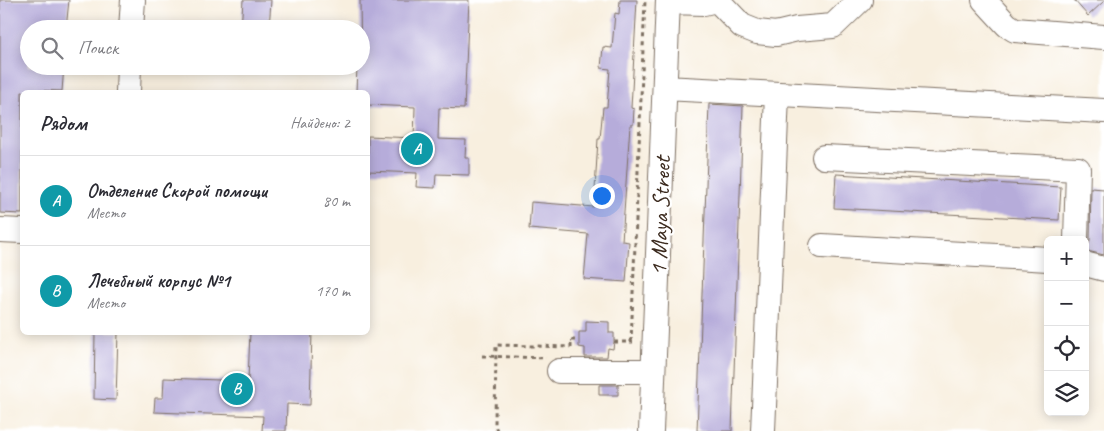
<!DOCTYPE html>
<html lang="ru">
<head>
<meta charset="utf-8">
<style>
  :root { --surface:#fff; --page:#f7f7f7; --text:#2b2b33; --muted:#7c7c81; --line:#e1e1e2; --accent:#ea580c }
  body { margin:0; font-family:Caveat,sans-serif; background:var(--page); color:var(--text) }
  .controls { position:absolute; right:15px; bottom:15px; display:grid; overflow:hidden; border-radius:8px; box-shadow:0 2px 12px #0003 }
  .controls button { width:45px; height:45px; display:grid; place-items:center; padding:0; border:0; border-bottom:1px solid var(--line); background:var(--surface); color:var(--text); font:25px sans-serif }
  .you { position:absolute; left:601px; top:195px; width:18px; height:18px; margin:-12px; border:4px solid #fff; border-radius:50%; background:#1a73e8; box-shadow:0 0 0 8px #1a73e833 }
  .badge { display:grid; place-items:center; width:32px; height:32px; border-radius:50%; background:var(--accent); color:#fff; font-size:16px; font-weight:700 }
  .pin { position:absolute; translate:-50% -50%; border:2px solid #fff; box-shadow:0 1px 5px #0006 }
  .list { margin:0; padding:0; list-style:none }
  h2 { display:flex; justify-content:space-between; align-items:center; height:65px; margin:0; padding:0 20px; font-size:21px }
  h2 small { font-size:16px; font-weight:400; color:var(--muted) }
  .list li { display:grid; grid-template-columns:32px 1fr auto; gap:15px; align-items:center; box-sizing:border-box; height:90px; padding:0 20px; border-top:1px solid var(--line) }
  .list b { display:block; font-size:19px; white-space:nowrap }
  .list p { margin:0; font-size:16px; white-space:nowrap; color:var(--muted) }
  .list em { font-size:16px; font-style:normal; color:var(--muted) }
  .icon { flex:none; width:28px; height:28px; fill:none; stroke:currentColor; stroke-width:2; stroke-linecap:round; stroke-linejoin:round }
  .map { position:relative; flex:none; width:1104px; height:431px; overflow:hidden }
  .search { position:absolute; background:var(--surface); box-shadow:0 2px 12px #0003; left:20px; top:20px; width:350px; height:55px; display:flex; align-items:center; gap:12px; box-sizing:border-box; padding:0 18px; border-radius:28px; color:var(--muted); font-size:19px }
  .panel { position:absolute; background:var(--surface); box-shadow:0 2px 12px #0003; left:20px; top:90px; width:350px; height:245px; border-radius:8px }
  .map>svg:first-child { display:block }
</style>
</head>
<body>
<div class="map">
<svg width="1104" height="431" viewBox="0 0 1104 431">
  <rect width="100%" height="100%" fill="#fff"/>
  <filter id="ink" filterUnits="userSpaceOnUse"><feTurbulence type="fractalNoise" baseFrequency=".02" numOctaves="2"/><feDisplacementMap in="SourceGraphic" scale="10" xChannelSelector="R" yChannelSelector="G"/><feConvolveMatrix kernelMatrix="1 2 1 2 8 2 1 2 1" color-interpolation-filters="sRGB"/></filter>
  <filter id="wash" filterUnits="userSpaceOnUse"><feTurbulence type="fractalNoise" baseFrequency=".0096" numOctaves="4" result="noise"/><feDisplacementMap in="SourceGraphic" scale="20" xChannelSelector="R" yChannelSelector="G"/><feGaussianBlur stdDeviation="1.12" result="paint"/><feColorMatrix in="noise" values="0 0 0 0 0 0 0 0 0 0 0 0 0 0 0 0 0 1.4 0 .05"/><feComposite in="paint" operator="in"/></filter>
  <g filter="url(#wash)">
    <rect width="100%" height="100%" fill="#f8efdf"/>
    <g id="blocks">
      <!-- building -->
      <path fill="#b6acda" d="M0,0H69L66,29H29V66H64L62,91L28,90V92H22V214L0,213Z
        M243,0H271L269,29H241Z
        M360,0H469L464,109L439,108L438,139L466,140L465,158H469V175L436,174L435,188L416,187L417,173L368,171V136L414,138L415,107L368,105V92H356L357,66H361Z
        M620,0H637L631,108L634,109L633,125H630L622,241L629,242L626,282L584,279L588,234L529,229L531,202L594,207L598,139H600L603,107H607L610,69L601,68L603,47L612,48L615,13L619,14Z
        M1074,0H1104V1L1088,16Z
        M709,104L743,106L732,431H697Z
        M836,174L1061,187L1059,220L834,208Z
        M1091,188L1104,189V255L1087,251L1090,240Z
        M586,321L609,322V333H614V342L613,349L608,348L607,357H585V348L579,347V332H586Z
        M95,332H118L116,400L94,399Z
        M250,332H312L310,405L287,404L286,431H262L263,416L154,412L155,398H163L164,378L248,381Z
        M599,385H618V395H599Z"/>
    </g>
  </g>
  <g filter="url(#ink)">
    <use href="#blocks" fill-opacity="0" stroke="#7d6f62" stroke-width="1"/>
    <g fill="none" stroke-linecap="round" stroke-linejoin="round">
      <defs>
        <path id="minor" d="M717,0L742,26L757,32L776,34L797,29L833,26L860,0
          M984,0L1007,25L1015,30L1104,37
          M668,2L704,3L716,0
          M131,29L133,0
          M665,88L1104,111
          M128,92L129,66
          M824,157L1078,169L1076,240
          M0,230L22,231
          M822,246L1048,259
          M1085,264L1104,269
          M559,371H653
          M651,431L668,0
          M763,431L777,95"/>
      </defs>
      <!-- minor casing -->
      <use href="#minor" stroke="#7d6f62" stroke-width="26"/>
      <!-- path -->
      <path stroke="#7d6f62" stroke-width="3" stroke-dasharray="4 4" stroke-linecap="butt" d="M614,342H633
        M631,342L645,0
        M571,348V340H579
        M482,356L546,358
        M497,431L495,425L496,345L571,347"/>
      <!-- minor -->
      <use href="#minor" stroke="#fff" stroke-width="24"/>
    </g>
  </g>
  <g text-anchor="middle" stroke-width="4.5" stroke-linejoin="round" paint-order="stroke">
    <!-- street labels -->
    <g font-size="24" fill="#3b2a1e" stroke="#fff">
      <text transform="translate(660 216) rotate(-88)" y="8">1 Maya Street</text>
    </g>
  </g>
</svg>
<div class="controls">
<button>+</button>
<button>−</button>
<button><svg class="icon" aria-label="locate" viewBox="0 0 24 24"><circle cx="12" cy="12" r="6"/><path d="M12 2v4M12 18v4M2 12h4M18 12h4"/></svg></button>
<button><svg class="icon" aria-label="layers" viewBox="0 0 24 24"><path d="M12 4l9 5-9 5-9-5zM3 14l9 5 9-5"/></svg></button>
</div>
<div class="you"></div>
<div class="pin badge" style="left:417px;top:149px;background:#0f9aa8">A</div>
<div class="pin badge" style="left:237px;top:389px;background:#0f9aa8">B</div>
<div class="search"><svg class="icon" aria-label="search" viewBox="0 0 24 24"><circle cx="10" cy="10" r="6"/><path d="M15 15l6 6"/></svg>Поиск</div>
<section class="panel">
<h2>Рядом<small>Найдено: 2</small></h2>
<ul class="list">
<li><span class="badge" style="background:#0f9aa8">A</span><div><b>Отделение Скорой помощи</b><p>Место</p></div><em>80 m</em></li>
<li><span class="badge" style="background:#0f9aa8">B</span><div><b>Лечебный корпус №1</b><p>Место</p></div><em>170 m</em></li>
</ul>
</section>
</div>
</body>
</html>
